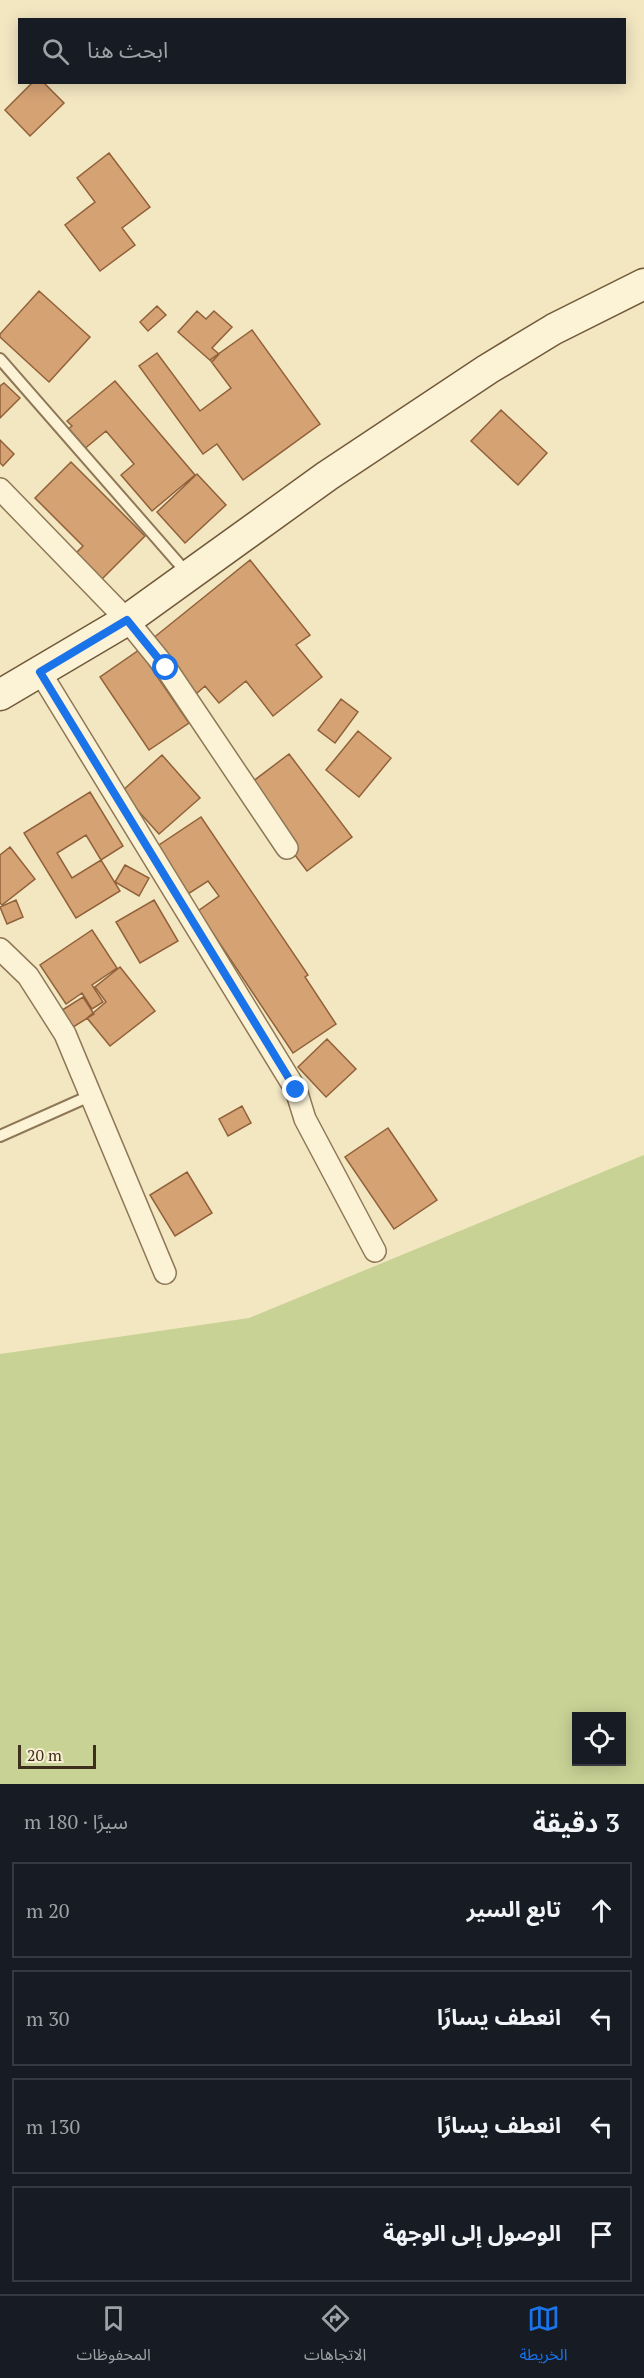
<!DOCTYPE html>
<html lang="ar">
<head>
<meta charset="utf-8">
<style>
  :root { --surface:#171b24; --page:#242831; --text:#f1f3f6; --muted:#9ea1a6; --line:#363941; --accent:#1a73e8 }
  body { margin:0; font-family:"PT Serif","Noto Sans Arabic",serif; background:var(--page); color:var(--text); direction:rtl }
  .controls { position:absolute; right:18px; bottom:18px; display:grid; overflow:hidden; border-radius:0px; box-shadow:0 3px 15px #0003 }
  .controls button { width:54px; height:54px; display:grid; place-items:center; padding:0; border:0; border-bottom:2px solid var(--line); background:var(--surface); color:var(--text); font:30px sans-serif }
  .scale { position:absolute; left:18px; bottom:15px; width:78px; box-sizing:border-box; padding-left:6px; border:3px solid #3d2e1d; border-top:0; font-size:16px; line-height:21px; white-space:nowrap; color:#3d2e1d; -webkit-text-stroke:4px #f9f0d3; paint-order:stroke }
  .stop { position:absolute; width:18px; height:18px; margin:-14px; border:4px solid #1a73e8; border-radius:50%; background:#fff }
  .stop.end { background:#1a73e8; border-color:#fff; box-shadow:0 2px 6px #0008 }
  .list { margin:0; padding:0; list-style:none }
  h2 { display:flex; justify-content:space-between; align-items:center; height:78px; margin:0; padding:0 24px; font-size:26px }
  h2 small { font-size:20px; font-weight:400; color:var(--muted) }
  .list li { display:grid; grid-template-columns:39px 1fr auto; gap:18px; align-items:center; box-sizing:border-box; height:96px; margin:0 12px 12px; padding:0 12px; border:2px solid var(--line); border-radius:0px }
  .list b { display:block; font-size:22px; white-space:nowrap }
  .list em { font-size:20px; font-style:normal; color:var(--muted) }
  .icon { flex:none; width:33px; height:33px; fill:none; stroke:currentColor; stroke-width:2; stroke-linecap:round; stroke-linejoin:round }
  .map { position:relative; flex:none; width:644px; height:1784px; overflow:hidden; direction:ltr }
  .search { position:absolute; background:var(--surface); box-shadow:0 3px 15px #0003; left:18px; right:18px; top:18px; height:66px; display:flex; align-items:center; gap:15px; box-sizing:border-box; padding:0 21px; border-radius:0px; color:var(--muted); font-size:22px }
  .sheet { height:510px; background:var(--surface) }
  nav { display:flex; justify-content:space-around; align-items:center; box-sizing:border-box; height:84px; border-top:2px solid var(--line); background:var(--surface); font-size:16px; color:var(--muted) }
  nav a { display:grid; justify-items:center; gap:3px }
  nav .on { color:var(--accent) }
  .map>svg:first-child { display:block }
</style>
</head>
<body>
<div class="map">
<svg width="644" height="1784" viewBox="0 0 644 1784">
  <rect width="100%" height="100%" fill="#f3e7c2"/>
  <!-- green -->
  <path fill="#c8d295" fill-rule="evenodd" d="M644,1155V1784H0V1354L249,1318ZM576,1716H622V1762H576Z"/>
  <!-- building -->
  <path fill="#d5a274" stroke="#91613a" stroke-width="1.5" d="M33,82H43L64,103L30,136L5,110Z
    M109,153L150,207L122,228L135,245L100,271L65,225L95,202L77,178Z
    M39,291L90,337L49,382L0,337V334Z
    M157,306L166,315L148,331L140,322Z
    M197,311L206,319L214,311L232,327L212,348L219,354L212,362L178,332Z
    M252,330L320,424L243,480L217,444L203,454L139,366L157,353L200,411L231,388L210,360Z
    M115,381L195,475L152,511L121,475L134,464L106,431L77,455L60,436L72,426L67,421Z
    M4,383L20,398L0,418V386Z
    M501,410L547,453L518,485L471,441Z
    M0,440L14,454L3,466L0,463Z
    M71,462L145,536L99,582L73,556L83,546L35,498Z
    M197,474L226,505L185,543L157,512Z
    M250,560L310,635L296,645L322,677L273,716L246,681L219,703L205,686L196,694L152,639Z
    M139,650L189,723L149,750L100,677Z
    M341,699L358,712L335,743L318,730Z
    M358,731L391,758L359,797L326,770Z
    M289,754L352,837L307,871L244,788Z
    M162,755L200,798L159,834L121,792Z
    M90,792L123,846L101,860L86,835L57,853L72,878L101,860L120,891L76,918L24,833Z
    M201,817L308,975L305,977L336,1024L293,1053L198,911L219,896L208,881L188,894L156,847Z
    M10,847L35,879L2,905L0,903V855Z
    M125,865L149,878L139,896L115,882Z
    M16,900L23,917L7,924L0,907Z
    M154,900L178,941L140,963L116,922Z
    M92,930L117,968L92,985L103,1002L92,1009L82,993L66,1004L40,965Z
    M120,967L155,1011L110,1046L87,1018L106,1002L95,987Z
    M83,997L94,1014L70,1029L59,1012Z
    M327,1039L356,1069L326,1097L298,1067Z
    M242,1106L251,1123L228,1136L219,1119Z
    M388,1128L437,1200L394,1229L345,1157Z
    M187,1172L212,1213L175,1236L150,1195Z"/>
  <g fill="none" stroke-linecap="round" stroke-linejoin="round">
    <defs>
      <path id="service" d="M0,359L187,573
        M0,1136L92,1095"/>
      <path id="minor" d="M0,489L127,620L166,668L287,848
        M40,672L296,1090L305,1119L375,1251
        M0,949L28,976L65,1034L165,1273"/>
      <path id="secondary" d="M0,695L127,620L327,476L488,369L554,329L644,284"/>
    </defs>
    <!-- service casing -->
    <use href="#service" stroke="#8f7857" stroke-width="14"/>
    <!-- minor casing -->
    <use href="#minor" stroke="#8f7857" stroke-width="24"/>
    <!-- secondary casing -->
    <use href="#secondary" stroke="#71593a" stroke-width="33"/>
    <!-- service -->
    <use href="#service" stroke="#fcf3d7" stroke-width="10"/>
    <!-- minor -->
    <use href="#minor" stroke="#fcf3d7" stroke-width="21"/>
    <!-- secondary -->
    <use href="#secondary" stroke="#fcf3d7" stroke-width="30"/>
  </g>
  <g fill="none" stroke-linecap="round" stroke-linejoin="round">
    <!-- route -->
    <path stroke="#1a73e8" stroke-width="8" d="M166,668L127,620L40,672L296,1090"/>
  </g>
</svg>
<div class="controls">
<button><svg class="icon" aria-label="locate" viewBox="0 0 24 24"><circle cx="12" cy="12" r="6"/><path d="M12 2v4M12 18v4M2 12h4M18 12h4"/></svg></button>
</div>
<div class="scale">20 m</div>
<div class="stop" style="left:166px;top:668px"></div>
<div class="stop end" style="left:296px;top:1090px"></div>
<div class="search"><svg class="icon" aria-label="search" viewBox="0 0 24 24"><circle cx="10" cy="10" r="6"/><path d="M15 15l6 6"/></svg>ابحث هنا</div>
</div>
<section class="sheet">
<h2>3 دقيقة<small>سيرًا · 180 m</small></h2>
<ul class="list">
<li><svg class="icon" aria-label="ahead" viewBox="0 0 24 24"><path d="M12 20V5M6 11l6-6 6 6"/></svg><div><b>تابع السير</b></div><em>20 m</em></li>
<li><svg class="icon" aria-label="left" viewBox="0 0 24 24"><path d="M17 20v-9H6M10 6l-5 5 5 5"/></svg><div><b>انعطف يسارًا</b></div><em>30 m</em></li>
<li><svg class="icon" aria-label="left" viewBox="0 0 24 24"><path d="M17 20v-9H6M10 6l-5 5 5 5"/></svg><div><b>انعطف يسارًا</b></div><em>130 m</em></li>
<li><svg class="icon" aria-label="arrive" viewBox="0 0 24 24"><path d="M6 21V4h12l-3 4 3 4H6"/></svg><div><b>الوصول إلى الوجهة</b></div></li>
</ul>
</section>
<nav>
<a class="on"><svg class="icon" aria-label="map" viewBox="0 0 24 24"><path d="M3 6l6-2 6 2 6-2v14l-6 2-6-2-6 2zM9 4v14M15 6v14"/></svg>الخريطة</a>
<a><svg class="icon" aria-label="directions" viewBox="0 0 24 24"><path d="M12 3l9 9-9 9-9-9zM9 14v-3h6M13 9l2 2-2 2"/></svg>الاتجاهات</a>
<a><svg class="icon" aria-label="saved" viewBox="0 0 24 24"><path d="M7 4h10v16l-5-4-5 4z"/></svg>المحفوظات</a>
</nav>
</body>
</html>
